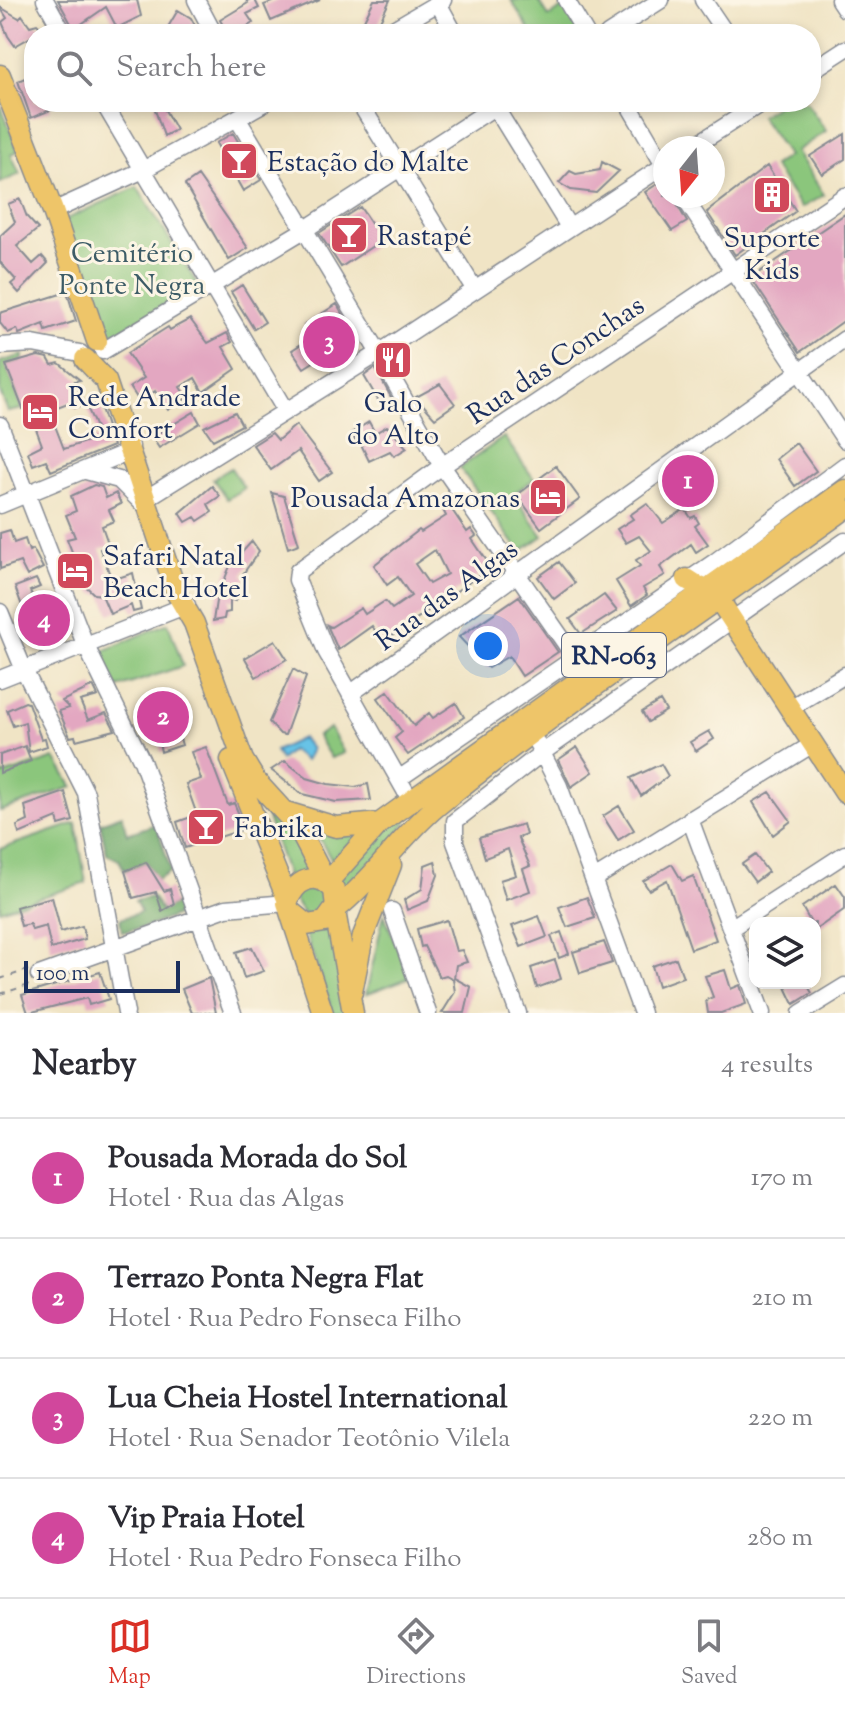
<!DOCTYPE html>
<html lang="en">
<head>
<meta charset="utf-8">
<style>
  :root { --surface:#fff; --page:#f2f2f3; --text:#2b2b33; --muted:#7c7c81; --line:#e1e1e2; --accent:#d93025 }
  body { margin:0; font-family:"Sorts Mill Goudy",serif; background:var(--page); color:var(--text) }
  .controls { position:absolute; right:24px; bottom:24px; display:grid; overflow:hidden; border-radius:16px; box-shadow:0 4px 12px #0003 }
  .controls button { width:72px; height:72px; display:grid; place-items:center; padding:0; border:0; border-bottom:2px solid var(--line); background:var(--surface); color:var(--text); font:40px sans-serif }
  .compass { position:absolute; left:653px; top:136px; width:72px; height:72px; border-radius:50%; background:var(--surface); box-shadow:0 4px 12px #0003; rotate:197deg }
  .scale { position:absolute; left:24px; bottom:20px; width:156px; box-sizing:border-box; padding-left:8px; border:4px solid #1b2f5e; border-top:0; font-size:22px; line-height:28px; white-space:nowrap; color:#1b2f5e; -webkit-text-stroke:6px #fcf5e5; paint-order:stroke }
  .you { position:absolute; left:488px; top:646px; width:28px; height:28px; margin:-20px; border:6px solid #fff; border-radius:50%; background:#1a73e8; box-shadow:0 0 0 12px #1a73e833 }
  .badge { display:grid; place-items:center; width:52px; height:52px; border-radius:50%; background:var(--accent); color:#fff; font-size:26px; font-weight:700 }
  .pin { position:absolute; translate:-50% -50%; border:4px solid #fff; box-shadow:0 2px 8px #0006 }
  .list { margin:0; padding:0; list-style:none }
  h2 { display:flex; justify-content:space-between; align-items:center; height:104px; margin:0; padding:0 32px; font-size:34px }
  h2 small { font-size:26px; font-weight:400; color:var(--muted) }
  .list li { display:grid; grid-template-columns:52px 1fr auto; gap:24px; align-items:center; box-sizing:border-box; height:120px; padding:0 32px; border-top:2px solid var(--line) }
  .list b { display:block; font-size:30px; white-space:nowrap }
  .list p { margin:0; font-size:26px; white-space:nowrap; color:var(--muted) }
  .list em { font-size:26px; font-style:normal; color:var(--muted) }
  .icon { flex:none; width:44px; height:44px; fill:none; stroke:currentColor; stroke-width:2; stroke-linecap:round; stroke-linejoin:round }
  .map { position:relative; flex:none; width:845px; height:1013px; overflow:hidden }
  .search { position:absolute; background:var(--surface); box-shadow:0 4px 12px #0003; left:24px; right:24px; top:24px; height:88px; display:flex; align-items:center; gap:20px; box-sizing:border-box; padding:0 28px; border-radius:32px; color:var(--muted); font-size:30px }
  .sheet { height:584px; background:var(--surface) }
  nav { display:flex; justify-content:space-around; align-items:center; box-sizing:border-box; height:112px; border-top:2px solid var(--line); background:var(--surface); font-size:22px; color:var(--muted) }
  nav a { display:grid; justify-items:center; gap:4px }
  nav .on { color:var(--accent) }
  .map>svg:first-child { display:block }
</style>
</head>
<body>
<div class="map">
<svg width="845" height="1013" viewBox="0 0 845 1013">
  <rect width="100%" height="100%" fill="#fcf5e5"/>
  <filter id="ink" filterUnits="userSpaceOnUse"><feTurbulence type="fractalNoise" baseFrequency=".0125" numOctaves="2"/><feDisplacementMap in="SourceGraphic" scale="16" xChannelSelector="R" yChannelSelector="G"/><feConvolveMatrix kernelMatrix="1 2 1 2 8 2 1 2 1" color-interpolation-filters="sRGB"/></filter>
  <filter id="wash" filterUnits="userSpaceOnUse"><feTurbulence type="fractalNoise" baseFrequency=".006" numOctaves="4" result="noise"/><feDisplacementMap in="SourceGraphic" scale="32" xChannelSelector="R" yChannelSelector="G"/><feGaussianBlur stdDeviation="1.8" result="paint"/><feColorMatrix in="noise" values="0 0 0 0 0 0 0 0 0 0 0 0 0 0 0 0 0 1.4 0 .05"/><feComposite in="paint" operator="in"/></filter>
  <g filter="url(#wash)">
    <rect width="100%" height="100%" fill="#f0e4c5"/>
    <!-- green -->
    <path fill="#8bc67b" stroke="#537a6c" stroke-width="2" d="M511,0H538L549,17L568,5L579,34H522L529,29Z
      M782,102H806L826,131L796,151L824,195L801,208L773,166L788,156L760,116Z
      M0,103L18,151L11,154L20,174L0,183Z
      M137,187L198,285L108,338L64,220Z
      M23,355V360L6,365L23,409L8,412L0,392V362Z
      M504,437L534,479L513,494L543,536L520,552L460,468Z
      M231,468L244,488L227,499L213,479Z
      M168,623L183,666L118,688L99,653Z
      M330,728L344,753L331,758L317,736Z
      M55,758L73,787L0,811V776Z
      M416,806L394,840L344,900L334,877L379,834Z
      M282,812L319,870L290,884L266,814Z
      M76,823L86,883L0,910V849Z
      M314,829L368,831L331,859Z
      M314,881L334,905L309,923L292,896Z
      M384,914L409,978L366,994Z
      M334,917L349,1013H333L303,927Z"/>
    <!-- forest -->
    <path fill="#70ab6b" stroke="#466d64" stroke-width="2" d="M122,815L127,834L156,824L171,871L157,880L146,862L125,871L119,860L107,854L100,823Z
      M152,897L162,911L174,904L188,911L146,927L122,932L120,919L141,912L135,901Z"/>
    <!-- water -->
    <path fill="#68c3e6" stroke="#4279a2" stroke-width="2" d="M302,738L311,749L305,761L291,750L280,760L275,751Z"/>
    <g id="blocks">
      <!-- building -->
      <path fill="#e3a7c1" fill-rule="evenodd" d="M58,0H137L141,16L117,28L106,7L74,29Z
        M246,0H255L259,8L247,14L253,23L236,33L233,28L227,32L220,20L248,3Z
        M277,0H320L271,21L264,5Z
        M374,0H390L377,27L364,20Z
        M0,7L19,18L22,15L30,26L37,24L43,30L15,46L8,36L2,22L7,18Z
        M178,10L191,18L198,31L181,34L168,27Z
        M34,74V102H48L51,110L31,118L18,81Z
        M162,102H176L165,110L176,130L164,136L154,107Z
        M233,133L261,180L243,191L216,143Z
        M845,134V159L822,174L810,156Z
        M602,162L619,171L596,193L571,190L559,183L570,171L576,174L600,170Z
        M767,166L796,211L735,255L707,212Z
        M198,176L248,248L229,260L185,185Z
        M665,179V196H672L687,222L672,231L645,192Z
        M20,199L27,217L38,229L17,246L33,264L42,256L48,263L19,293L11,284L16,280L0,262V236L15,222L8,204Z
        M360,207L382,240L341,267L319,233Z
        M845,214V320L800,352L751,278Z
        M242,285L265,322L254,329L231,292Z
        M67,292L76,321L46,331L44,324L19,334L17,329L8,333L0,323V313Z
        M337,304L355,335L332,350L338,360L329,365L323,356L304,368L292,350L312,337L304,325Z
        M190,319L208,343L227,333L232,342L223,347L236,369L203,392L195,378L180,387L187,398L168,410L155,391L139,401L130,387L144,378L127,353L168,327L170,330Z
        M38,356L48,358L52,365L59,363L80,380L75,381L85,404L75,408L73,401L49,410L64,449L100,437L87,407L99,402L113,446L51,471L46,460L33,465L28,452L42,445L28,407L23,409L6,365Z
        M375,368L392,399L381,405L364,376Z
        M440,384L455,404L435,418L416,397Z
        M194,412L200,423L159,448L152,437Z
        M235,412L242,425L213,440L204,427Z
        M369,422L375,433L387,426L407,448L394,456L390,451L369,461L358,438L355,440L351,433Z
        M296,425L332,472L319,481L298,451L271,470L253,445L272,433L278,440Z
        M796,443L816,471L795,486L776,459Z
        M688,465L705,487L689,498L673,476Z
        M556,466L580,499L541,528L517,495Z
        M94,485L102,487L106,498L116,493L121,504L109,510L114,521L102,526L109,546L100,549L112,580L133,573L141,610L133,612L131,605L110,614L102,595L94,594L77,578L72,580L66,566L76,562L67,539L75,537L66,515L76,511L71,496Z
        M212,486L220,496L208,504L212,512L198,521L195,517L186,522L180,513Z
        M272,493L284,496L299,544L288,548Z
        M647,503L663,523L685,509L691,518L695,516L699,523L695,526L708,544L696,552L691,544L660,567L665,575L643,588L647,595L631,606L616,581L640,566L636,560L651,551L639,536L626,543L617,529L633,519L630,515Z
        M450,507L467,532L471,529L476,536L472,539L491,567L383,642L372,626L338,650L327,625L331,627L361,608L365,614L385,601L392,609L411,596L398,577L387,585L374,565L419,530L421,532L446,516L443,510ZM435,550L447,574L429,584L415,564Z
        M10,530L14,543L25,539L29,551L33,549L43,568L27,576L20,562L0,569V533Z
        M252,541L259,551L243,574L246,578L235,601L230,599V612L225,613L224,619L213,621L216,601L230,566Z
        M559,562L575,583L554,599L538,577Z
        M36,579L40,587L30,591L38,608L41,606L51,632L34,638L15,587Z
        M604,595L617,611L581,634L570,619Z
        M519,596L558,652L522,676L509,656L488,668L459,637Z
        M275,640L287,659L256,677L245,658Z
        M293,669L306,677L285,735L280,734L269,722Z
        M93,686L98,696L80,701L88,720L106,713L115,730L76,740L75,736L70,737L59,711L69,708L62,701Z
        M388,691L414,726L429,713L433,718L456,703L464,717L408,755L395,738L402,732L378,698Z
        M660,701L666,711L648,722L642,712Z
        M25,702L28,703L41,739L45,738L47,746L29,752L25,722L13,726L7,710Z
        M709,731L714,739L696,751L690,742Z
        M178,732L182,745L161,752L158,738Z
        M25,746L31,761L0,773V755Z
        M206,747L228,805L234,803L245,829L185,848L177,822L197,815L186,784L201,779L191,752Z
        M577,747L593,772L571,787L558,760Z
        M285,761L307,778L328,784L355,787L368,784L371,800L336,802L302,794L271,770Z
        M661,764L668,776L641,796L631,778Z
        M65,792L73,821L59,825L57,818L19,834L17,826L28,821L25,806Z
        M770,792L791,821L773,835L753,802Z
        M619,806L634,830L618,840L603,816Z
        M523,824L526,835L518,838L530,866L523,869L530,891L506,900L500,880L516,875L508,849L485,858L479,838Z
        M755,855L768,872L755,882L742,864Z
        M435,861L438,875L428,901L407,910L404,900L422,889L425,865Z
        M146,862L164,891L170,889L174,904L162,911L156,892L133,898L125,871Z
        M672,864L682,881L693,876L716,940L691,949L667,880L649,890L643,881Z
        M836,884L845,897V909L815,930V923H811L802,907Z
        M52,897L61,932L82,926L85,939L51,949L46,926L32,930L30,924L21,926L16,907Z
        M587,897L595,918L567,927L559,907Z
        M539,916L547,937L521,947L512,926Z
        M447,920L456,951L462,950L467,962L456,965L454,978L471,987L465,1013H442L455,992L453,979L446,975L439,977L424,946L421,947L417,929Z
        M561,932L569,954L559,958L551,936Z
        M604,942L612,963L580,973L573,952Z
        M252,947L264,971L244,978L236,952Z
        M676,958L683,977L658,986L652,966Z
        M555,960L561,979L537,988L531,968Z
        M725,970L731,989L740,985L746,1004L721,1013H708L706,1000L713,997L705,976Z
        M100,972L109,999L89,1005L87,998L28,1013L22,995Z
        M209,978L216,1013H192L182,989Z
        M784,983H806L812,993L794,1004Z"/>
    </g>
  </g>
  <g filter="url(#ink)">
    <use href="#blocks" fill-opacity="0" stroke="#868a92" stroke-width="2"/>
    <g fill="none" stroke-linecap="round" stroke-linejoin="round">
      <defs>
        <path id="minor" d="M45,0L64,34
          M196,0L214,34
          M566,0L586,34
          M703,0L726,34
          M839,0L845,9
          M438,3L455,34
          M385,34L443,0
          M608,34L661,0
          M811,71L845,49
          M103,102L285,410
          M359,102L475,290
          M492,102L569,227
          M627,102L665,167
          M237,118L379,353
          M691,148L763,102
          M683,196L845,440
          M53,211L141,171L266,102
          M0,346L33,344L80,353
          M103,351L304,230L502,102
          M386,367L442,466L574,656
          M0,425L85,644L142,761L233,1013
          M86,471L119,480L143,504
          M147,498L379,353L665,165
          M0,505L123,454L131,446
          M0,612L24,670L86,793L126,1013
          M0,679L187,605
          M350,694L845,339
          M790,708L845,675
          M537,743L559,786L642,1013
          M400,778L716,561L845,465
          M411,801L326,651L297,580L298,571L442,466L845,196
          M690,819L762,1013
          M594,879L813,744
          M392,911L428,1013
          M731,928L845,854
          M39,975L226,908L287,903
          M518,1013L455,842V821L543,752L845,541
          M801,1013L845,986"/>
        <path id="major" d="M0,75L53,211L97,341
          M85,359L106,381L177,594L194,623L243,760L255,780L297,826L326,882
          M687,579L704,590
          M712,589L845,793
          M231,760L288,901
          M286,812L336,827L380,823
          M327,883L380,823L845,490
          M335,910C374,879 399,838 437,806C568,700 709,607 845,509
          M335,911L353,1013
          M291,912L307,925L325,922L336,907L334,890C316,869 295,880 287,903L323,1013
          M352,992L363,936L391,865"/>
      </defs>
      <!-- minor casing -->
      <use href="#minor" stroke="#868a92" stroke-width="19"/>
      <!-- major casing -->
      <use href="#major" stroke="#868a92" stroke-width="23"/>
      <!-- path -->
      <path stroke="#868a92" stroke-width="2" stroke-dasharray="6 6" stroke-linecap="butt" d="M0,979L28,970
        M0,994L29,985"/>
      <!-- minor -->
      <use href="#minor" stroke="#fff" stroke-width="16"/>
      <!-- major -->
      <use href="#major" stroke="#eec569" stroke-width="20"/>
    </g>
  </g>
  <!-- icons -->
  <defs>
    <symbol id="bar-square" viewBox="-11 -11 22 22"><rect x="-9" y="-9" width="18" height="18" rx="4" fill="#d1495b" stroke="#fcf5e5"/><path d="M-6-5H6L.8 .8V4.5H3.5V6h-7V4.5H-.8V.8Z" fill="#fff"/></symbol>
    <symbol id="building-square" viewBox="-11 -11 22 22"><rect x="-9" y="-9" width="18" height="18" rx="4" fill="#d1495b" stroke="#fcf5e5"/><path d="M-4-6H4V6H1V3H-1V6H-4ZM-2.5-4.3h1.7v1.8h-1.7ZM.8-4.3h1.7v1.8H.8ZM-2.5-1h1.7V.8h-1.7ZM.8-1h1.7V.8H.8Z" fill="#fff"/></symbol>
    <symbol id="restaurant-square" viewBox="-11 -11 22 22"><rect x="-9" y="-9" width="18" height="18" rx="4" fill="#d1495b" stroke="#fcf5e5"/><path d="M-5-6h1v4h1v-4h1v4h1v-4h1v5L-1.5 .5V6h-2V.5L-5-1ZM5-6V6H3V1.5H1.5Q1.5-4 5-6Z" fill="#fff"/></symbol>
    <symbol id="hotel-square" viewBox="-11 -11 22 22"><rect x="-9" y="-9" width="18" height="18" rx="4" fill="#d1495b" stroke="#fcf5e5"/><path d="M-6-4.5h1.5V1H6V5H4.5V3h-9V5H-6ZM-4 0a1.8 1.8 0 1 1 3.6 0ZM.5 0V-2.5h3Q6-2.5 6 0Z" fill="#fff"/></symbol>
  </defs>
  <g fill-rule="evenodd">
    <use href="#bar-square" x="217" y="139" width="44" height="44"/>
    <use href="#building-square" x="750" y="173" width="44" height="44"/>
    <use href="#bar-square" x="327" y="213" width="44" height="44"/>
    <use href="#restaurant-square" x="371" y="338" width="44" height="44"/>
    <use href="#hotel-square" x="18" y="390" width="44" height="44"/>
    <use href="#hotel-square" x="526" y="475" width="44" height="44"/>
    <use href="#hotel-square" x="53" y="549" width="44" height="44"/>
    <use href="#bar-square" x="184" y="805" width="44" height="44"/>
  </g>
  <g text-anchor="middle" stroke-width="6" stroke-linejoin="round" paint-order="stroke">
    <!-- shield labels -->
    <rect fill="#fcf5e5" stroke="#5e6a86" stroke-width="2" x="562" y="633" width="104" height="44" rx="6"/>
    <g font-size="26" font-weight="bold" fill="#1b2f5e">
      <text x="614" y="664">RN-063</text>
    </g>
    <!-- poi labels -->
    <g font-size="28" fill="#1b2f5e" stroke="#fcf5e5" text-anchor="start">
      <text x="267" y="171">Estação do Malte</text>
      <text x="377" y="245">Rastapé</text>
      <text x="772" y="247" text-anchor="middle">Suporte<tspan x="772" dy="32">Kids</tspan></text>
      <text x="68" y="406">Rede Andrade<tspan x="68" dy="32">Comfort</tspan></text>
      <text x="393" y="412" text-anchor="middle">Galo<tspan x="393" dy="32">do Alto</tspan></text>
      <text x="520" y="507" text-anchor="end">Pousada Amazonas</text>
      <text x="103" y="565">Safari Natal<tspan x="103" dy="32">Beach Hotel</tspan></text>
      <text x="234" y="837">Fabrika</text>
    </g>
    <!-- park labels -->
    <g font-size="28" fill="#3d5c67" stroke="#fcf5e5">
      <text x="132" y="262">Cemitério<tspan x="132" dy="32">Ponte Negra</tspan></text>
    </g>
    <!-- street labels -->
    <g font-size="28" fill="#1b2f5e" stroke="#fcf5e5">
      <text transform="translate(555 359) rotate(-34)" y="10">Rua das Conchas</text>
      <text transform="translate(446 594) rotate(-36)" y="10">Rua das Algas</text>
    </g>
  </g>
</svg>
<div class="controls">
<button><svg class="icon" aria-label="layers" viewBox="0 0 24 24"><path d="M12 4l9 5-9 5-9-5zM3 14l9 5 9-5"/></svg></button>
</div>
<svg class="compass" viewBox="-18 -18 36 36"><path d="M0-13l5 13h-10z" fill="#e53935"/><path d="M0 13l5-13h-10z" fill="#7c7c81"/></svg>
<div class="scale">100 m</div>
<div class="you"></div>
<div class="pin badge" style="left:688px;top:481px;background:#d1479c">1</div>
<div class="pin badge" style="left:163px;top:717px;background:#d1479c">2</div>
<div class="pin badge" style="left:329px;top:342px;background:#d1479c">3</div>
<div class="pin badge" style="left:44px;top:620px;background:#d1479c">4</div>
<div class="search"><svg class="icon" aria-label="search" viewBox="0 0 24 24"><circle cx="10" cy="10" r="6"/><path d="M15 15l6 6"/></svg>Search here</div>
</div>
<section class="sheet">
<h2>Nearby<small>4 results</small></h2>
<ul class="list">
<li><span class="badge" style="background:#d1479c">1</span><div><b>Pousada Morada do Sol</b><p>Hotel · Rua das Algas</p></div><em>170 m</em></li>
<li><span class="badge" style="background:#d1479c">2</span><div><b>Terrazo Ponta Negra Flat</b><p>Hotel · Rua Pedro Fonseca Filho</p></div><em>210 m</em></li>
<li><span class="badge" style="background:#d1479c">3</span><div><b>Lua Cheia Hostel International</b><p>Hotel · Rua Senador Teotônio Vilela</p></div><em>220 m</em></li>
<li><span class="badge" style="background:#d1479c">4</span><div><b>Vip Praia Hotel</b><p>Hotel · Rua Pedro Fonseca Filho</p></div><em>280 m</em></li>
</ul>
</section>
<nav>
<a class="on"><svg class="icon" aria-label="map" viewBox="0 0 24 24"><path d="M3 6l6-2 6 2 6-2v14l-6 2-6-2-6 2zM9 4v14M15 6v14"/></svg>Map</a>
<a><svg class="icon" aria-label="directions" viewBox="0 0 24 24"><path d="M12 3l9 9-9 9-9-9zM9 14v-3h6M13 9l2 2-2 2"/></svg>Directions</a>
<a><svg class="icon" aria-label="saved" viewBox="0 0 24 24"><path d="M7 4h10v16l-5-4-5 4z"/></svg>Saved</a>
</nav>
</body>
</html>
